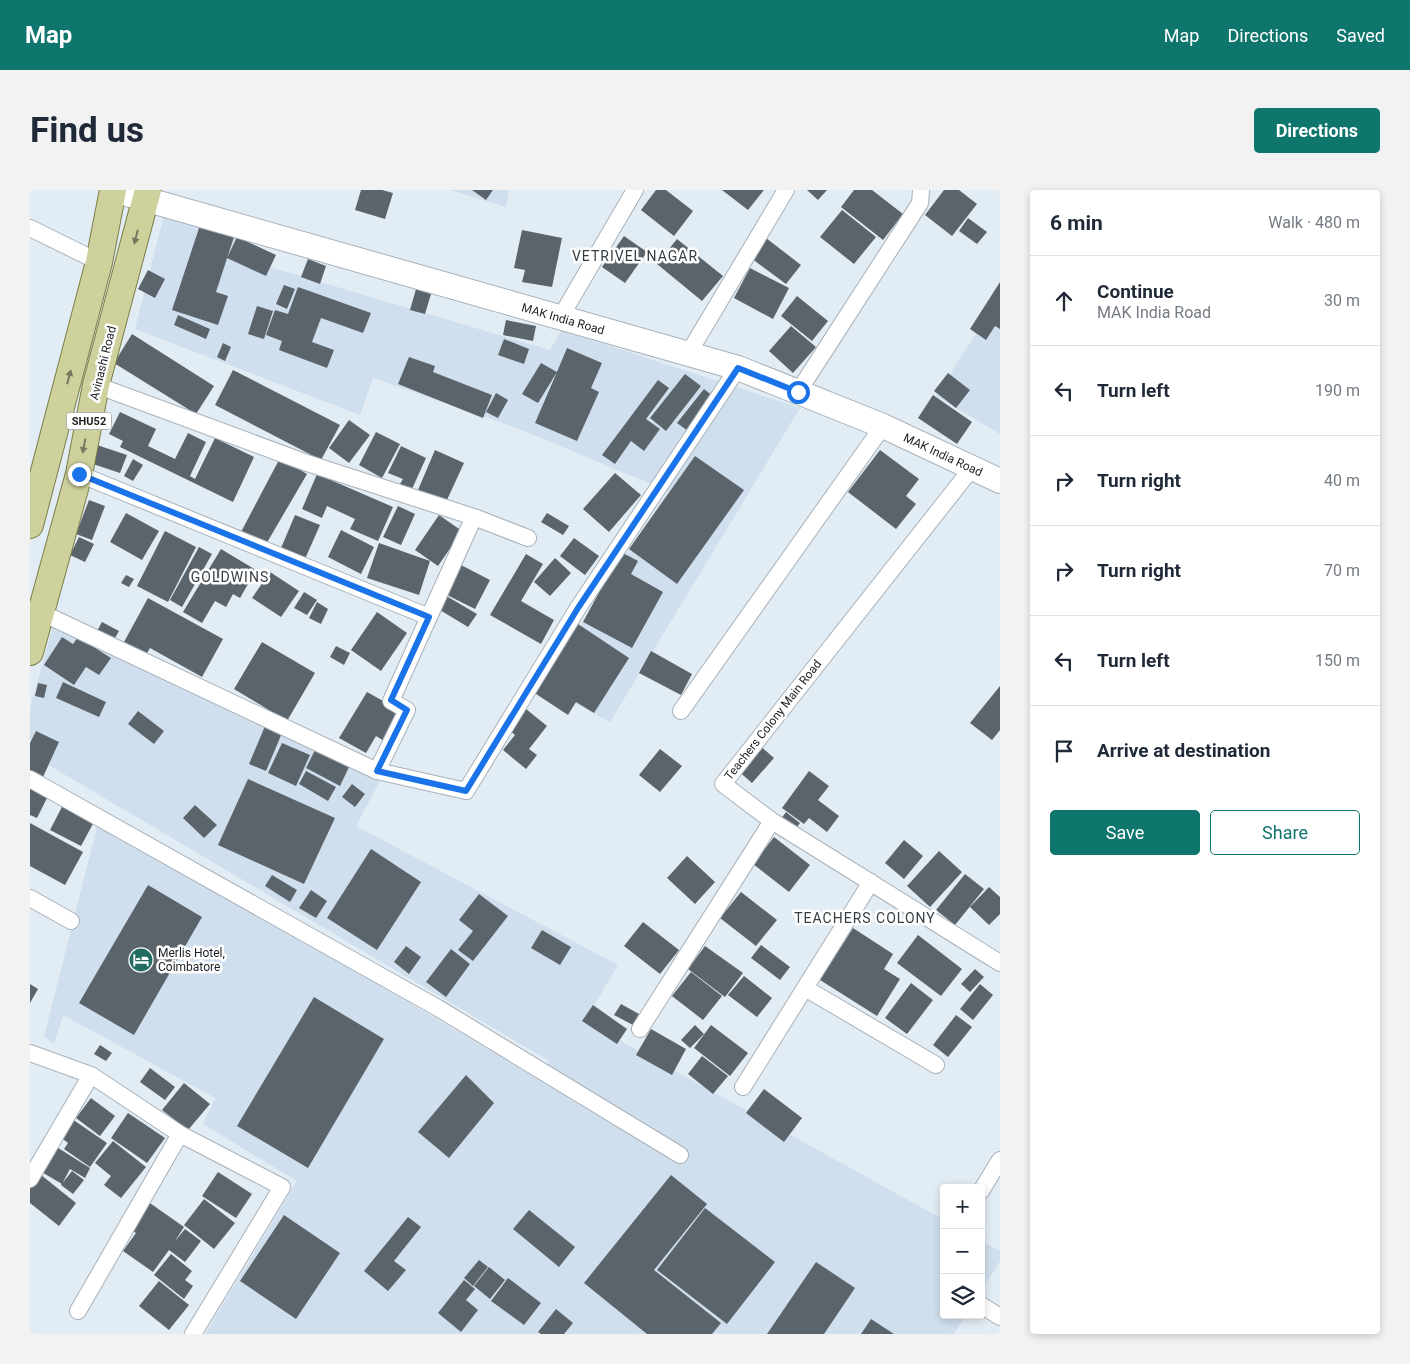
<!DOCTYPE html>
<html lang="en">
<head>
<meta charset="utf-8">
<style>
  :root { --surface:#fff; --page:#f2f2f3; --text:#1f2937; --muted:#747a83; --line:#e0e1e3; --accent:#0f766e }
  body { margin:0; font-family:Roboto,sans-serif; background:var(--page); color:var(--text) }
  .controls { position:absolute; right:15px; bottom:15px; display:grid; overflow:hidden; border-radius:5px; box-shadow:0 2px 8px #0003 }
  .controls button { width:45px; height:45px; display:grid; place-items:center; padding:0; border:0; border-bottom:1px solid var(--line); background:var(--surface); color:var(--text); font:25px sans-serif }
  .stop { position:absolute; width:15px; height:15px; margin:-11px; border:4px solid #1a73e8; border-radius:50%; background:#fff }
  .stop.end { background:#1a73e8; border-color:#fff; box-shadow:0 1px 5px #0008 }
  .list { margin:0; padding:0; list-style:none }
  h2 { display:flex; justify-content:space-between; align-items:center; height:65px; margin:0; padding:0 20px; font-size:21px }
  h2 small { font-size:16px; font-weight:400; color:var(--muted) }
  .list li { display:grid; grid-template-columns:32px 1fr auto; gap:15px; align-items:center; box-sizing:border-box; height:90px; padding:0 20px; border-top:1px solid var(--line) }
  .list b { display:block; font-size:19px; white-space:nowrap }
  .list p { margin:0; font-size:16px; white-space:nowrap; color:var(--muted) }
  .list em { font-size:16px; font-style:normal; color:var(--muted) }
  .actions { display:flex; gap:10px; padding:15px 20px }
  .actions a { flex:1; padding:11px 0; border:1px solid var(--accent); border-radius:5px; text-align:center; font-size:18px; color:var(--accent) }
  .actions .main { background:var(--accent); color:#fff }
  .icon { flex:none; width:28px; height:28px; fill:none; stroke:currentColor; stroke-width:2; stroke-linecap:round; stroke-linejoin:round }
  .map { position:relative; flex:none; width:970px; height:1144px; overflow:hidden; border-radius:5px }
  header { display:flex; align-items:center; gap:30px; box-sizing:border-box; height:70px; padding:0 25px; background:var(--accent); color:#fff }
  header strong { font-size:24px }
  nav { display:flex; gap:28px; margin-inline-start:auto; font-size:18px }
  .intro { display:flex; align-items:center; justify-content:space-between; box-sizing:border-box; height:120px; padding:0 30px }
  h1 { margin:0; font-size:35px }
  .button { padding:12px 22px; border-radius:5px; background:var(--accent); color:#fff; font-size:18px; font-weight:700 }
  main { display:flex; gap:30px; padding:0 30px }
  aside { flex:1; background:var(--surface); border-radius:5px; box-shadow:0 2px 8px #0003 }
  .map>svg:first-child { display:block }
</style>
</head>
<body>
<header>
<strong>Map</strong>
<nav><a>Map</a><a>Directions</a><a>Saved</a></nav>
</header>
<div class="intro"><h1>Find us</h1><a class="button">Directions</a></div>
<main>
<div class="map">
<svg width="970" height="1144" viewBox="0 0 970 1144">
  <rect width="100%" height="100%" fill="#e2ecf4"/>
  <!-- built -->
  <path fill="#d0dfed" d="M420,0H479L476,17Z
    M135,21L212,45L206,67L520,160L531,140L770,218L580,532L511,495L638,301L487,238L343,188L330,225L105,139Z
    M970,106V244L906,206Z
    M24,433L351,589L326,636L588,775L555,831L914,1030V1125H936L924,1144H175L267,991L173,934L185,908L33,825L24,854L14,847L69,629L508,889L519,871L0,564V518Z
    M951,1051L970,1061V1071L951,1101Z"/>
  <!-- building -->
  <path fill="#5c646b" d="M331,0H352L363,3L355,29L325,20Z
    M442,0H463L456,10Z
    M626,0H636L663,21L644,46L611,20Z
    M692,0H734L718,20Z
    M777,0H797L788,10Z
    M824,0H842L873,24L853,50L811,17Z
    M914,0H929L947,14L922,46L895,25Z
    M812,20L846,47L824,74L790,47Z
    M938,28L957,42L947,54L929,41Z
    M170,35L204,47L186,102L198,106L188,135L142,120Z
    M492,40L532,48L522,97L492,92L495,80L484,78Z
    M594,46L617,62L595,93L572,77Z
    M207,47L246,65L236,86L197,68Z
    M736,48L771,75L756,94L721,68Z
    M647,49L693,86L672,111L627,74Z
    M278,69L296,76L290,94L271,87Z
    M720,78L759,98L743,129L704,108Z
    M118,80L135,89L125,108L108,99Z
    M970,92V139L965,136L956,150L940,139Z
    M254,95L265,99L257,119L246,114Z
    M268,97L341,123L333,143L291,128L282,152L304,160L297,178L249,160L252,151L236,145L245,120L258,124Z
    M386,99L401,104L395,124L380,120Z
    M767,106L798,131L782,151L751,126Z
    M227,116L243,121L234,149L218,144Z
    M148,125L180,139L176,149L144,135Z
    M476,130L506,136L503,151L473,145Z
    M761,136L786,157L763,183L739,161Z
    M102,144L184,196L166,224L84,173Z
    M474,149L499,159L494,174L468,165Z
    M193,153L201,157L195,171L187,167Z
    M537,158L572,173L561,198L569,202L547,251L505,233L527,182L508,213L492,204L511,173L527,182Z
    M379,167L405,176L403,182L462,205L453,228L368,194Z
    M203,180L310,235L291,270L185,215Z
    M918,183L940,200L926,218L904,201Z
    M655,184L671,196L636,241L620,228Z
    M628,190L639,198L616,229L630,239L614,261L601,251L585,274L572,265Z
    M674,199L684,207L658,241L647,233Z
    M466,203L478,210L468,228L456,222Z
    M903,205L942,232L927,254L888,228Z
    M90,222L126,239L118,256L145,269L158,243L176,252L160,286L165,289L185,248L224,267L203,312L90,257L93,251L79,244Z
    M319,230L340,245L319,273L299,258Z
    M346,242L370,254L352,288L329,275Z
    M67,255L97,265L90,283L60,273Z
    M371,256L396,268L382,299L370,294L373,289L358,283Z
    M405,260L434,273L416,312L388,300Z
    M850,260L889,289L876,306L886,314L866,339L818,302Z
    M665,266L714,300L647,394L599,359Z
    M250,268L277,284L235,356L211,342Z
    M103,269L113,275L103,291L94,286Z
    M585,283L611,305L579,342L553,319Z
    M287,284L363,317L348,351L320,339L325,329L297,316L292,328L272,319Z
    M59,310L75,316L62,350L46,344Z
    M368,316L385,324L371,355L353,347Z
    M96,323L129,341L112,370L80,352Z
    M517,323L539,336L533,345L511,332Z
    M265,325L290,335L275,369L251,358Z
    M409,325L432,341L408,376L385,360Z
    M311,340L344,357L331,384L298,367Z
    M135,341L166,357L138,412L107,396Z
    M49,347L64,354L55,372L40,365Z
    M544,348L569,366L555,385L530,366Z
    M349,353L400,371L389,405L337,388Z
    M169,357L182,364L152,417L140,410Z
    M191,359L226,380L210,408L203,404L196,417L185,411L172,433L153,422Z
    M591,362L608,371L601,384L633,402L602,458L553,432Z
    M496,364L513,374L491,411L524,430L511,454L460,425Z
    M525,368L541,383L520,406L504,392Z
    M429,374L460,390L445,419L415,404Z
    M240,382L269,401L251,427L222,408Z
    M96,385L104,389L99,397L91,393Z
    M274,402L287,410L277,425L264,418Z
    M413,404L447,424L438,437L405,417Z
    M118,408L193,449L172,487L120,458L116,465L94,452Z
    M287,412L298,419L291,434L279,428Z
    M347,422L377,443L351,481L321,460Z
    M72,432L89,441L84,450L67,441Z
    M548,434L599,468L564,523L546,512L538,525L500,500L508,495Z
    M32,447L43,454L48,447L81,468L69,485L56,477L44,495L14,475Z
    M232,452L285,483L257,531L204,499Z
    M306,456L320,463L314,475L300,467Z
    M621,461L662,484L651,505L609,483Z
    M33,492L76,512L69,527L26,508Z
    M8,493L17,495L14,508L5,506Z
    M970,496V540L962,550L940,533Z
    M337,502L371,521L354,551L346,546L336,563L309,548Z
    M496,519L517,536L499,559L507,565L496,579L473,560L485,545L479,540Z
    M108,521L134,541L124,554L98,534Z
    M235,536L252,543L236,581L219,574Z
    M6,541L29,552L13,587L0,581V553Z
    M252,553L280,565L266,596L238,583Z
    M728,554L744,568L722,593L706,579Z
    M630,559L652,576L630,602L609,585Z
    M285,560L319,577L310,596L276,578Z
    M276,581L306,597L298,611L269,594Z
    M779,581L799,596L788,610L809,626L797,642L779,628L774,634L752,618Z
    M218,589L305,628L274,694L188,655Z
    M0,594L19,604L7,628L0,625Z
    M322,594L335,604L325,617L312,607Z
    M34,613L65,630L51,656L20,640Z
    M165,615L187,635L174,648L153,628Z
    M756,622L770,633L765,640L751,629Z
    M0,633L53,662L35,695L0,676Z
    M744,647L780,675L759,702L723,674Z
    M874,650L893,666L874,689L855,673Z
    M341,659L391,692L347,760L297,728Z
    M909,661L932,682L900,717L877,696Z
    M657,666L685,692L665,714L637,688Z
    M935,684L954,699L925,735L906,720Z
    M242,685L267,700L260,712L235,696Z
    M118,695L172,727L104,845L49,813Z
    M959,697L970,707V724L959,735L940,717Z
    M281,700L297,711L286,728L269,718Z
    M711,702L747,730L726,756L690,728Z
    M449,704L478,726L443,771L428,760L443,741L429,730Z
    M613,732L649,760L630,784L594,756Z
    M823,738L863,764L854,779L870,789L847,826L790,790Z
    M512,740L541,757L530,775L501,758Z
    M888,745L932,779L911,806L867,773Z
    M731,755L760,777L750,790L721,768Z
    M376,756L391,767L379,784L364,772Z
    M675,756L713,783L695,807L658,779Z
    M421,759L440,774L416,807L396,792Z
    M945,779L954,787L940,802L931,794Z
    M661,782L692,806L673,830L642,806Z
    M714,786L742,808L727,827L698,805Z
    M881,793L903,810L877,844L855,828Z
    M0,794L8,799L0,813Z
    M950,794L963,805L943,830L930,819Z
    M284,807L354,849L278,978L207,936Z
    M591,814L609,824L603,835L584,825Z
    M563,815L597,839L587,854L552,831Z
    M926,825L942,837L918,867L903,855Z
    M665,835L674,844L660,858L651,850Z
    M681,835L718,863L700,886L664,858Z
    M621,839L656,859L642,885L606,865Z
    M70,855L82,863L76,871L64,864Z
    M672,866L698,886L683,904L658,884Z
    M120,878L145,897L135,910L110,892Z
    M436,885L464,913L419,968L388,942Z
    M154,893L180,914L158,940L132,920Z
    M734,899L772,928L754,952L716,923Z
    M61,908L85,926L70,946L46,928Z
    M98,923L135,948L117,973L81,948Z
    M42,929L77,953L60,977L34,959L38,953L29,946Z
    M83,951L116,977L91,1008L74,995L81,986L65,973Z
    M25,956L60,978L55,988L40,979L32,994L10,981Z
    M42,981L54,990L43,1004L31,995Z
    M188,982L222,1004L206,1028L172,1006Z
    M11,985L46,1013L29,1036L0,1013V999Z
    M641,985L677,1014L624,1080L691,1133L682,1144H617L554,1093Z
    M174,1009L205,1033L184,1059L154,1035Z
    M117,1011L154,1037L145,1051L155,1039L171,1051L155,1072L139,1060L123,1082L93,1061L106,1043L98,1038Z
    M675,1018L745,1072L697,1134L627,1080Z
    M499,1020L545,1057L529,1077L483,1039Z
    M254,1025L310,1063L266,1129L210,1091Z
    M378,1027L391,1037L364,1071L376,1080L358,1101L334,1081Z
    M141,1064L162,1081L155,1090L163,1096L154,1109L124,1085Z
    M449,1070L458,1077L443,1096L434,1088Z
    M786,1072L825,1098L794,1144H737Z
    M459,1077L475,1090L460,1109L444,1096Z
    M478,1088L511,1113L494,1135L461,1111Z
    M434,1090L445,1099L436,1110L448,1120L431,1142L408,1123Z
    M129,1091L159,1115L139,1140L109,1116Z
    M526,1119L543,1133L534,1144H511L508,1142Z
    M841,1129L864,1144H831Z"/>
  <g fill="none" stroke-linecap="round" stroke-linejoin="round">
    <defs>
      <path id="street" d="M0,38L69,72
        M530,128L605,0
        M658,164L756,0
        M66,195L277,273L444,327L498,348
        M768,202L890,13L891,0
        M942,278L693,594L742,631L970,773
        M49,284L399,427
        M10,422L347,581L436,601L548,418L708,178
        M651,521L853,236
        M347,581L377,520L361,511L444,327
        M0,589L408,818L650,965
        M0,708L41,731
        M775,798L906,875
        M610,839L742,631
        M0,863L61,885L150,944L252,997L163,1144
        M713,897L841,692
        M0,989L61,885
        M951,1001L970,970
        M951,1115L970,1127
        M48,1121L150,944"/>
      <path id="secondary" d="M83,0L708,178L853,236L970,291"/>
      <path id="primary" d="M0,335L69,72L83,0
        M0,462L49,284L66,195L118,0"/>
    </defs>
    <!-- street casing -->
    <use href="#street" stroke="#a8b1b9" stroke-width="18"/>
    <!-- secondary casing -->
    <use href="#secondary" stroke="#a8b1b9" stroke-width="26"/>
    <!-- primary casing -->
    <use href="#primary" stroke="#7c7f48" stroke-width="28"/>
    <!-- street -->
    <use href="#street" stroke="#fff" stroke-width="16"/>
    <!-- secondary -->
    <use href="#secondary" stroke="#fff" stroke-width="24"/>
    <!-- primary -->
    <use href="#primary" stroke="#cfd19d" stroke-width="26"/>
  </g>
  <!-- one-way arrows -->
  <defs><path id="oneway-solid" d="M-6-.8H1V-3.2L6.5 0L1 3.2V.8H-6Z" transform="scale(1.25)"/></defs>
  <g fill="#767860">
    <use href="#oneway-solid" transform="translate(106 47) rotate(104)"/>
    <use href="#oneway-solid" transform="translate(39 187) rotate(-75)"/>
    <use href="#oneway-solid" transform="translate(54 256) rotate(101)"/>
  </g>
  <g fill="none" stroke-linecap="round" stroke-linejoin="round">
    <!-- route -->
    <path stroke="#1a73e8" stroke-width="6" d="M49,284L399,427L361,510L377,520L347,581L436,601L548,418L708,178L768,202"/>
  </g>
  <!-- icons -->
  <defs>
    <symbol id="hotel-disc" viewBox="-11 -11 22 22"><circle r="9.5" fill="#236c62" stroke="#fff"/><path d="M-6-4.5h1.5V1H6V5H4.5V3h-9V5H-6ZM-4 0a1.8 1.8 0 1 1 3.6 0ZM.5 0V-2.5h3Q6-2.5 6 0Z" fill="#fff"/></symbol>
  </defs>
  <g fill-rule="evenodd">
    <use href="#hotel-disc" x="97" y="756" width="28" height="28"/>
  </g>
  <g text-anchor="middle" stroke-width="5" stroke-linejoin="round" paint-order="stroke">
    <!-- shield labels -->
    <rect fill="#fff" stroke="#606365" stroke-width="1" x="36.5" y="222.5" width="45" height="17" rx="4"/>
    <g font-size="11" font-weight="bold" fill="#1c2023">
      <text x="59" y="235">SHU52</text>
    </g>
    <!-- street labels -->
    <g font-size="12" fill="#1c2023" stroke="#fff">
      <text transform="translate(533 129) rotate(16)" y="4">MAK India Road</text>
      <text transform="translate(73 173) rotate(-76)" y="4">Avinashi Road</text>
      <text transform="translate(913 265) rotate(25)" y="4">MAK India Road</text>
      <text transform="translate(743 530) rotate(-52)" y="4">Teachers Colony Main Road</text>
    </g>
    <!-- poi labels -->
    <g font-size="12" fill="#1c2023" stroke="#fff" text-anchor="start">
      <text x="128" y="767">Merlis Hotel,<tspan x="128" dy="14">Coimbatore</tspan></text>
    </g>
    <!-- neighbourhood labels -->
    <g font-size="14" letter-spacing="1" fill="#363e44" stroke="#fff">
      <text x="605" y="71">VETRIVEL NAGAR</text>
      <text x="200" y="392">GOLDWINS</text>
      <text x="835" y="733">TEACHERS COLONY</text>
    </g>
  </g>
</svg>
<div class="controls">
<button>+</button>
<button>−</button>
<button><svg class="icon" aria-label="layers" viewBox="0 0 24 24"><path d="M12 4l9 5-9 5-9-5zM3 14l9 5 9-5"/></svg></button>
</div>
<div class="stop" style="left:768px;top:202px"></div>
<div class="stop end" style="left:49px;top:284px"></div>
</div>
<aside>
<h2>6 min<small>Walk · 480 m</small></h2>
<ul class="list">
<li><svg class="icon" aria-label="ahead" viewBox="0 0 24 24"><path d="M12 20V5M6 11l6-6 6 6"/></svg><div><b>Continue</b><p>MAK India Road</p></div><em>30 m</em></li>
<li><svg class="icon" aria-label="left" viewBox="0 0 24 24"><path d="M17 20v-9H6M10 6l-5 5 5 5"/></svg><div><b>Turn left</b></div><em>190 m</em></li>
<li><svg class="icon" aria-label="right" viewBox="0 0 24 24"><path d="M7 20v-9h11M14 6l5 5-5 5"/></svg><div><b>Turn right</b></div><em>40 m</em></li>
<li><svg class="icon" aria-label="right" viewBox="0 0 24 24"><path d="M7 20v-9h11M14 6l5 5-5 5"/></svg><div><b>Turn right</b></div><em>70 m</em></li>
<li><svg class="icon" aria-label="left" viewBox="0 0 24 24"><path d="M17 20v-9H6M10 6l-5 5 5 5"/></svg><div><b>Turn left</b></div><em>150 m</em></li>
<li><svg class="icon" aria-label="arrive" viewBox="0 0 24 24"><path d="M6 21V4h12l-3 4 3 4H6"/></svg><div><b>Arrive at destination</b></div></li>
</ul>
<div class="actions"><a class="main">Save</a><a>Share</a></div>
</aside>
</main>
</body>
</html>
